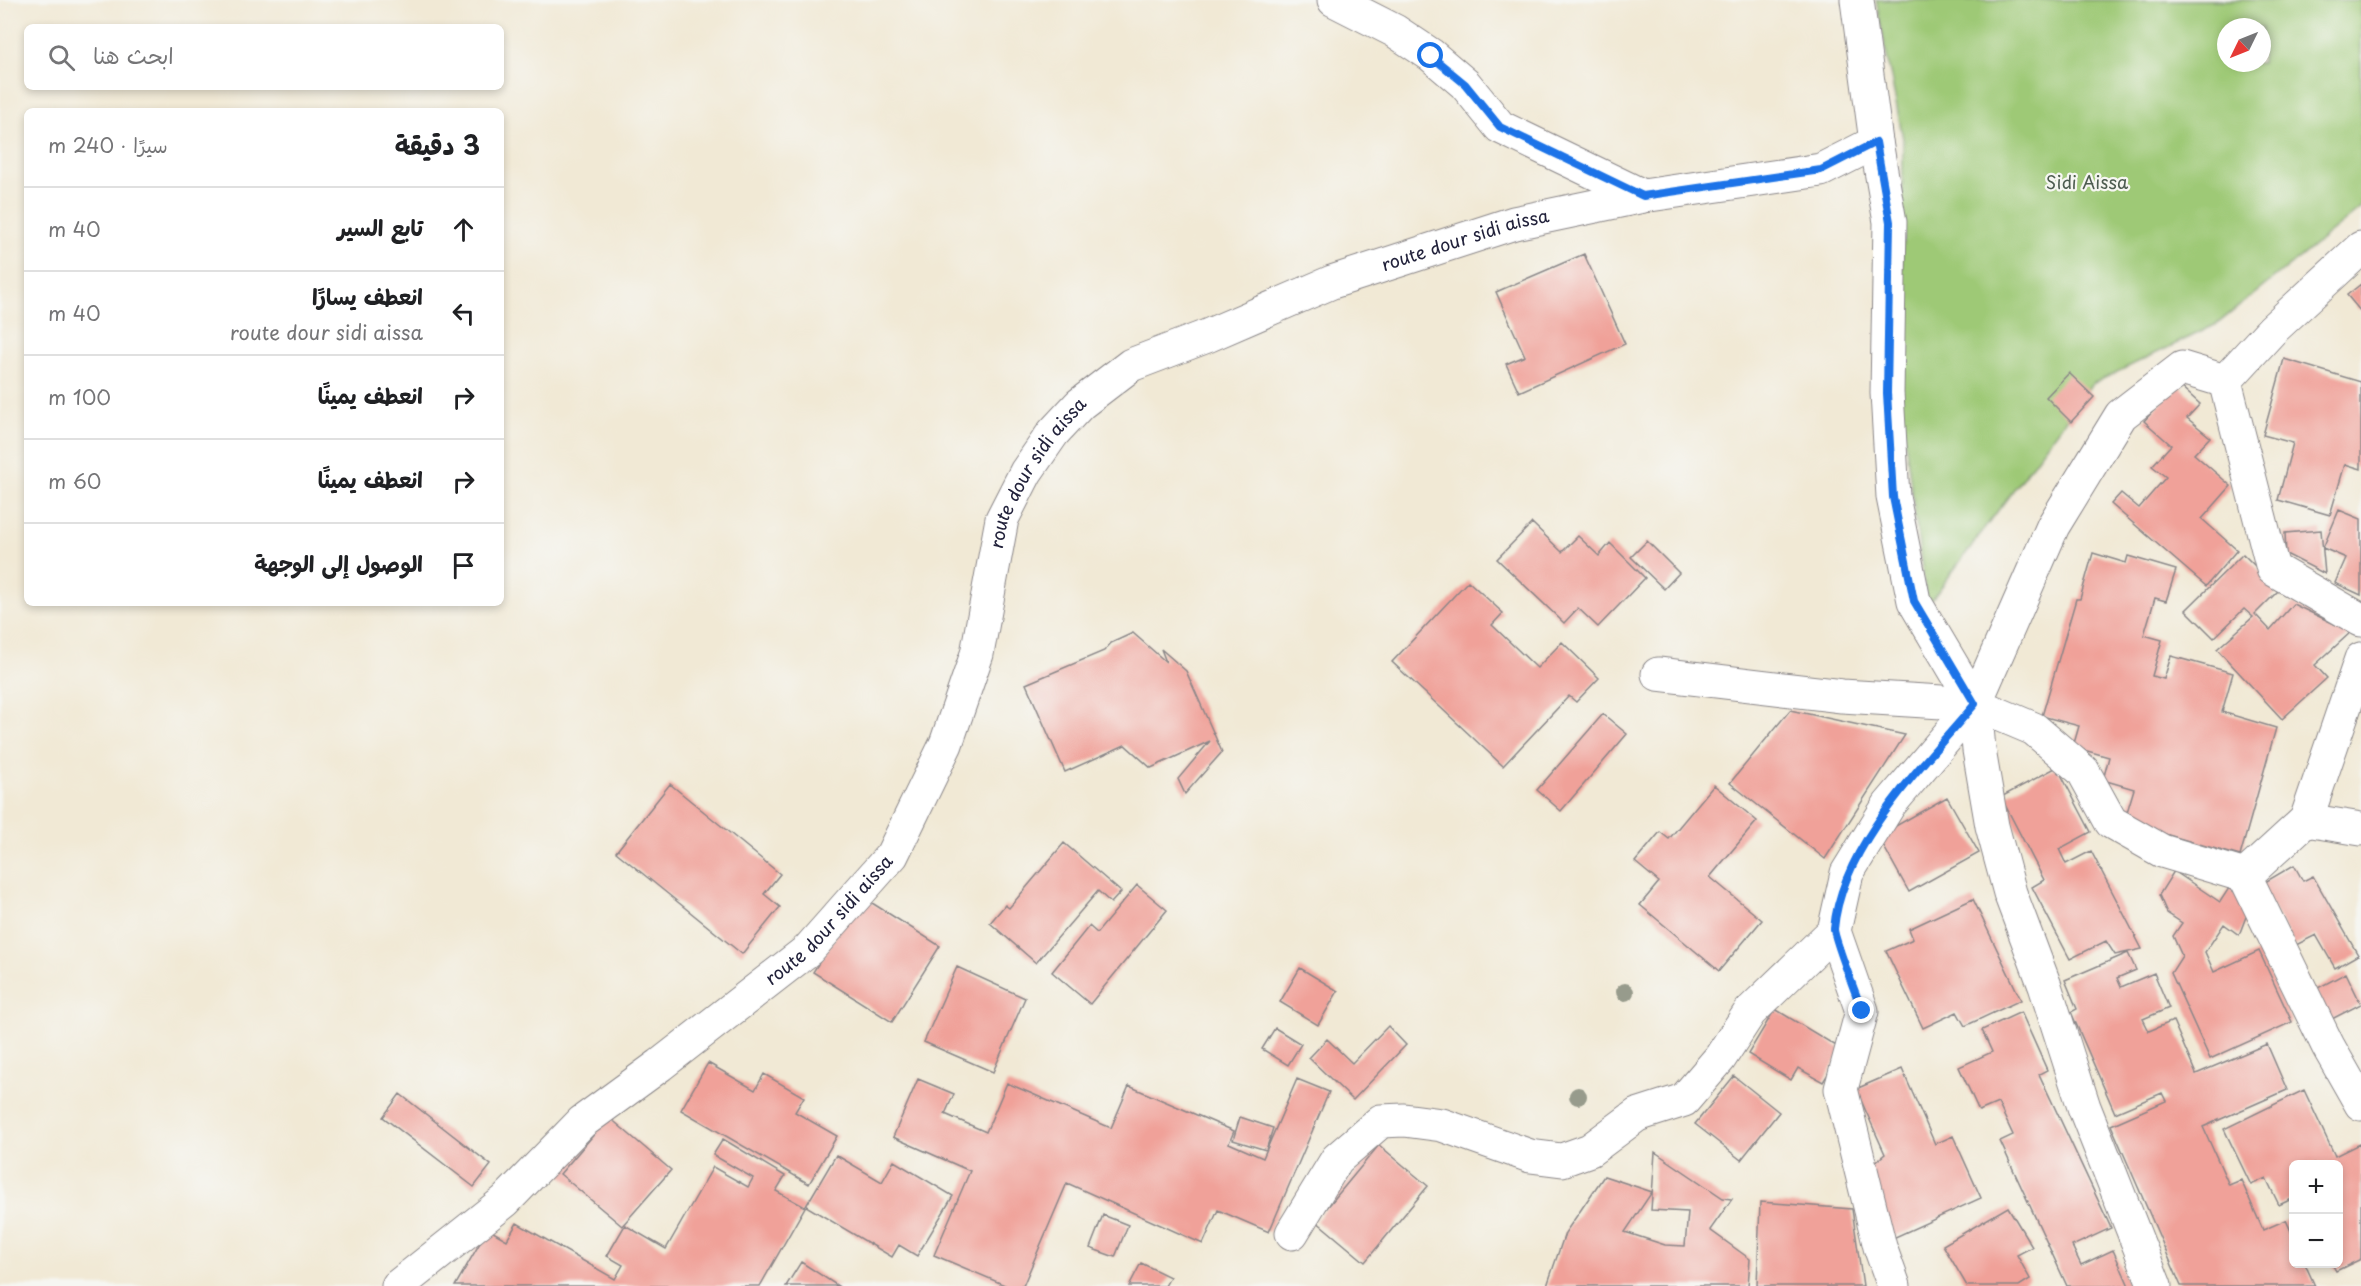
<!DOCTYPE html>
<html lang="ar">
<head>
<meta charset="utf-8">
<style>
  :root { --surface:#fff; --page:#f2f2f2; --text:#202124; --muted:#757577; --line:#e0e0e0 }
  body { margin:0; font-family:"Playpen Sans","Playpen Sans Arabic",sans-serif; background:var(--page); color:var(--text); direction:rtl }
  .controls { position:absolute; right:18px; bottom:18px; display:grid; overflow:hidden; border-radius:9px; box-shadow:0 3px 9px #0003 }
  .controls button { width:54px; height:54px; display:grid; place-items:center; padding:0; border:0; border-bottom:2px solid var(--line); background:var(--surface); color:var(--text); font:30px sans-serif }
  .compass { position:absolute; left:2217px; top:18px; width:54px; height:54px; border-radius:50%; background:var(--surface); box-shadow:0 3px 9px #0003; rotate:227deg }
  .stop { position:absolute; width:18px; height:18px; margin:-14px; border:4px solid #1a73e8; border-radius:50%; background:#fff }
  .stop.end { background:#1a73e8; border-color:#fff; box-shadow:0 2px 6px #0008 }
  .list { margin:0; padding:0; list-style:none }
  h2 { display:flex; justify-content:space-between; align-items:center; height:78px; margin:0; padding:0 24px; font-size:26px }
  h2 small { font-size:20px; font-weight:400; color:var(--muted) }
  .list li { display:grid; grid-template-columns:39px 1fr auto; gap:18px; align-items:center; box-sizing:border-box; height:84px; padding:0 24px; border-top:2px solid var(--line) }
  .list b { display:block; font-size:22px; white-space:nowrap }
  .list p { margin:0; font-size:20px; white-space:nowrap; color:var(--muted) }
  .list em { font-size:20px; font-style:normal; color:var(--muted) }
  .icon { flex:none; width:33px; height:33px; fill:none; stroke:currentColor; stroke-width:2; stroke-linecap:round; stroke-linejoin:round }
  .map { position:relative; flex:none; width:2361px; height:1286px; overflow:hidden; direction:ltr }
  .search { position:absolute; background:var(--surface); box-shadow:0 3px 9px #0003; left:24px; top:24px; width:480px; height:66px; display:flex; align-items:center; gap:15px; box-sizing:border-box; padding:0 21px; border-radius:9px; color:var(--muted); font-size:22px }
  .panel { position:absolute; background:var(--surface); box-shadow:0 3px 9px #0003; left:24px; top:108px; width:480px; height:498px; border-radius:9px; direction:rtl }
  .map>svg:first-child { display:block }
</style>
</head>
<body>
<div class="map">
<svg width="2361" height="1286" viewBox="0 0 2361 1286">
  <rect width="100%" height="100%" fill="#f6f6f2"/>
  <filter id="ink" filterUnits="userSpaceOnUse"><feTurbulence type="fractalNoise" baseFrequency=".0167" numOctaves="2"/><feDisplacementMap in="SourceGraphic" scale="12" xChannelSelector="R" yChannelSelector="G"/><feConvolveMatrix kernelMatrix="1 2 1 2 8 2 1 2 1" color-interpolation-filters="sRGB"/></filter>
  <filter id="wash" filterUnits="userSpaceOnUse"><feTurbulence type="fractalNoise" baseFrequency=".008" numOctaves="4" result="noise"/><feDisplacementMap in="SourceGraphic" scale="24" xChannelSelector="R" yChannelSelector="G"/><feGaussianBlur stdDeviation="1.35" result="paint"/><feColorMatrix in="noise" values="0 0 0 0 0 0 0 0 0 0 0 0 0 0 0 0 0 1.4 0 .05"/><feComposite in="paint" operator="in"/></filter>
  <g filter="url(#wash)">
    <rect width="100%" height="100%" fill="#f1e9d5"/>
    <!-- green -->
    <path fill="#9ec976" stroke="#607658" stroke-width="1.5" fill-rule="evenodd" d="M1876,0H2361V208L2217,324L2092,384L1927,606L1901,410L1903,139ZM2226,27H2262V63H2226Z"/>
    <g id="blocks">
      <!-- building -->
      <path fill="#f0a199" d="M1584,254L1625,344L1519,392L1506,364L1525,356L1496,292Z
        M2361,284V312L2347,295Z
        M2284,359L2361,382V469L2345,464L2330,515L2278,500L2293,443L2263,435Z
        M2069,373L2094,397L2071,422L2046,397Z
        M2178,384L2200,404L2187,418L2210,437L2194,454L2231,486L2202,519L2237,550L2206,586L2111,504L2121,493L2139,508L2166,477L2152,466L2171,445L2144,421Z
        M2339,510L2361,519V595L2335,583L2346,558L2323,548Z
        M1532,523L1562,552L1578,536L1599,556L1610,543L1645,578L1598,627L1578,608L1564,623L1497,559Z
        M2321,530L2325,574L2286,554L2285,533Z
        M1647,541L1679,573L1664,589L1631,557Z
        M2093,553L2126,563L2128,556L2176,570L2166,601L2155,598L2144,635L2162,640L2152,676L2164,679L2171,656L2233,673L2222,712L2276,728L2240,856L2124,822L2134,789L2103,780L2109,757L2073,747L2079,726L2042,716L2076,599H2080Z
        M2243,554L2279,590L2255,614L2270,630L2293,604L2351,632L2315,665L2327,678L2282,719L2217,649L2253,617L2244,609L2214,638L2186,610Z
        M1468,581L1503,613L1492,625L1537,668L1562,642L1599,678L1576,702L1569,696L1503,766L1392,662Z
        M1133,633L1166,662L1161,649L1186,671L1222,752L1185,794L1178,779L1210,741L1151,768L1125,745L1065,772L1026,684L1104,651L1111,643Z
        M1790,710L1905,735L1825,859L1730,783Z
        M1603,714L1627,734L1561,811L1537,790Z
        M2057,767L2091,832L2059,849L2066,864L2091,851L2142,949L2115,955L2106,941L2070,959L2032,887L2044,880L2001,797Z
        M670,784L780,874L764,894L780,907L742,954L616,852Z
        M1714,785L1757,821L1710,877L1762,920L1719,971L1640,905L1659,882L1635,862L1660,832L1669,839Z
        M1947,797L1979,853L1909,892L1878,836Z
        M1064,843L1121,892L1111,903L1098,891L1036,963L990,923L1005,905L1009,908Z
        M2294,865L2303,881L2313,876L2358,955L2335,968L2316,935L2294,946L2260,885Z
        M2174,871L2220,902L2229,888L2238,895L2247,914L2239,935L2224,924L2205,952L2214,972L2259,951L2292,1022L2210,1059L2171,973L2182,956L2173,936L2182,923L2167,913L2159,895Z
        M1137,885L1167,910L1090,1004L1052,972L1089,926L1097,933Z
        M861,896L940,946L892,1022L813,972Z
        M1973,899L2021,1000L1965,1026L1957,1012L1923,1028L1886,951L1913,939L1909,929Z
        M2128,953L2136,970L2117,978L2121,987L2154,973L2169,1008L2143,1019L2149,1031L2173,1021L2196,1074L2267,1044L2287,1090L2203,1127L2229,1185L2241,1180L2263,1230L2286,1220L2294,1238V1264H2305L2315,1286H2181L2111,1125L2166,1101L2162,1093L2115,1113L2071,1012L2077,1009L2065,980Z
        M957,967L1025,998L993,1072L924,1042Z
        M1300,968L1338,991L1318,1025L1280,1002Z
        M2346,973L2361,1004L2330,1020L2314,990Z
        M1775,1009L1843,1050L1823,1082L1798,1068L1791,1080L1748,1054Z
        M2021,1012L2047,1070L2039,1074L2111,1228L2072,1246L2081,1265L2113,1250L2129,1286H2067L2000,1141L2013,1135L1998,1103L1979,1111L1959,1067L1992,1052L1982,1030Z
        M1388,1026L1406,1045L1353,1100L1309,1058L1327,1039L1352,1063Z
        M1275,1028L1301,1044L1288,1065L1262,1049Z
        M708,1063L755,1090L764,1074L804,1097L795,1112L837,1136L809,1184L681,1110Z
        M1902,1069L1935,1144L1953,1136L1981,1198L1891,1239L1869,1167L1885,1154L1856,1089Z
        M1734,1076L1779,1112L1741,1160L1695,1124Z
        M918,1079L954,1094L945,1114L986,1132L1007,1083L1111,1128L1129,1086L1234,1131L1229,1143L1263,1158L1297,1079L1329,1092L1269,1232L1218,1210L1203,1244L1067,1183L1023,1286H1007L934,1255L970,1171L893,1137Z
        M2304,1090L2335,1156L2359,1144L2361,1149V1259L2336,1271L2332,1264H2338V1164H2294V1198L2279,1205L2266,1178L2251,1185L2224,1129Z
        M400,1094L491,1165L474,1187L383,1117Z
        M609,1117L671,1170L622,1226L560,1174Z
        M1240,1117L1273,1128L1266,1150L1233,1140Z
        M723,1139L785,1176L776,1191L805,1207L760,1286H455L488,1229L507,1240L517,1223L615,1279L623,1265L607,1256L625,1225L666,1249L713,1167L748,1187L753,1178L713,1155Z
        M1379,1145L1428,1186L1365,1262L1316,1221Z
        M1655,1152L1723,1198L1732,1199L1710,1230L1750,1259L1748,1286H1547L1565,1233L1604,1176L1652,1192L1625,1232L1665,1245L1685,1246L1688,1212L1651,1210Z
        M836,1155L882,1182L894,1161L953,1196L917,1256L899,1245L892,1257L806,1206Z
        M1760,1202L1852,1209L1863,1286H1757Z
        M2008,1207L2032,1247L2017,1255L2030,1279L2019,1286H1967L1943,1245Z
        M1103,1215L1128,1225L1115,1257L1090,1248Z
        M801,1262L838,1286H786Z
        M1141,1263L1170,1277L1165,1286H1129Z"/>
    </g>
  </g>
  <g filter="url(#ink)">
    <use href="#blocks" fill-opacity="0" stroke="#8a8688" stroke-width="1.5"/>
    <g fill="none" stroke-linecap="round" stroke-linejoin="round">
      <defs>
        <g id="minor">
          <path d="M1334,0L1395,31L1431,55L1465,84L1500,127L1643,196"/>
          <path d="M1876,142L1890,222L1887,393L1893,497L1914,601L1975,704"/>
          <path d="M2225,381L2273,569L2361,620"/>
          <path d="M1658,674L1842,696L1975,704L2034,729L2083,771L2111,822L2162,851L2245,876L2328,1046L2361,1104"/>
          <path d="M2306,820L2361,829"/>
          <path d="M2245,876L2306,820L2361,659"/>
          <path d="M1834,931L1862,1011L1841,1089L1880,1247L1894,1286"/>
          <path d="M1292,1233L1337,1159L1381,1121L1404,1120L1442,1125L1530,1156L1562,1160L1590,1150L1637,1115L1684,1100L1720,1058L1750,1012L1834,931L1847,873L1889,805L1975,704"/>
          <path id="s1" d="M398,1286L505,1201L582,1122L660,1065L808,950L892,855L946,744L977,654L1002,519L1026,472L1053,433L1080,404L1131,365L1207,336L1332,282L1514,223L1643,196L1821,170L1876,142L1857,0"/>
          <path d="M2155,1286L2084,1107L2045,986L2010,893L1992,826L1979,750L1975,704L2053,526L2121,415L2182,368L2225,381L2272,330L2361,248"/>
        </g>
      </defs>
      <!-- minor casing -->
      <use href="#minor" stroke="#8a8688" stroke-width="35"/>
      <!-- minor -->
      <use href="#minor" stroke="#fff" stroke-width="33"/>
    </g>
    <!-- trees -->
    <g fill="#979b8c">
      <circle cx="1625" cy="992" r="9"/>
      <circle cx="1578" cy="1096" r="9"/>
    </g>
  </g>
  <g fill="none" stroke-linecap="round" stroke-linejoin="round" filter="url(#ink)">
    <!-- route -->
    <path stroke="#1a73e8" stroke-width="8" d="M1431,56L1465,84L1500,127L1643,196L1821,170L1876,142L1890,222L1887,393L1893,497L1914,601L1975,704C1923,765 1841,846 1834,929C1834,939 1857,996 1862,1011"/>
  </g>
  <g text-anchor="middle" stroke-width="4.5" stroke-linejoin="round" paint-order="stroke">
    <!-- park labels -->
    <g font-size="18" fill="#4d5c50" stroke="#f6f6f2">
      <text x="2087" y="189">Sidi Aissa</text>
    </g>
    <!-- street labels -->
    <g font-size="18" fill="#22223b" stroke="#f6f6f2">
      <text dy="6" stroke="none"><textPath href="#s1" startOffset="1575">route dour sidi aissa</textPath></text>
      <text dy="6" stroke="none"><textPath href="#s1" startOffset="1071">route dour sidi aissa</textPath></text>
      <text dy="6" stroke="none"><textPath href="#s1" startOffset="567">route dour sidi aissa</textPath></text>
    </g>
  </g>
</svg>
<div class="controls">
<button>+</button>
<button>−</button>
</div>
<svg class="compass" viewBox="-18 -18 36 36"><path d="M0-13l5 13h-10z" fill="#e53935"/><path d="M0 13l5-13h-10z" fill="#757577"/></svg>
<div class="stop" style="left:1431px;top:56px"></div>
<div class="stop end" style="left:1862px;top:1011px"></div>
<div class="search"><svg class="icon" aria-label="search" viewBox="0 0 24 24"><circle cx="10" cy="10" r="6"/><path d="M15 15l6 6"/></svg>ابحث هنا</div>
<section class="panel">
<h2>3 دقيقة<small>سيرًا · 240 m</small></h2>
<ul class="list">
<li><svg class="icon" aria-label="ahead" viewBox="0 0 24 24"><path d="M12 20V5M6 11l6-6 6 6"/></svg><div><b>تابع السير</b></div><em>40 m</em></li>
<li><svg class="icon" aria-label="left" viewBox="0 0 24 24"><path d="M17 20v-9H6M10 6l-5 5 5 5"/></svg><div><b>انعطف يسارًا</b><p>route dour sidi aissa</p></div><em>40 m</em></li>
<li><svg class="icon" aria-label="right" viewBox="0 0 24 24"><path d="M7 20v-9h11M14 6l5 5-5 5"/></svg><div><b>انعطف يمينًا</b></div><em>100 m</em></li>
<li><svg class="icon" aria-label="right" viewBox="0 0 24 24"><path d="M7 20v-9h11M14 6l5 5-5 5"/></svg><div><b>انعطف يمينًا</b></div><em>60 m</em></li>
<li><svg class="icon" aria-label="arrive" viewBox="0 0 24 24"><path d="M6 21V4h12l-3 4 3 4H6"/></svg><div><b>الوصول إلى الوجهة</b></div></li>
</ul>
</section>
</div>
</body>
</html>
